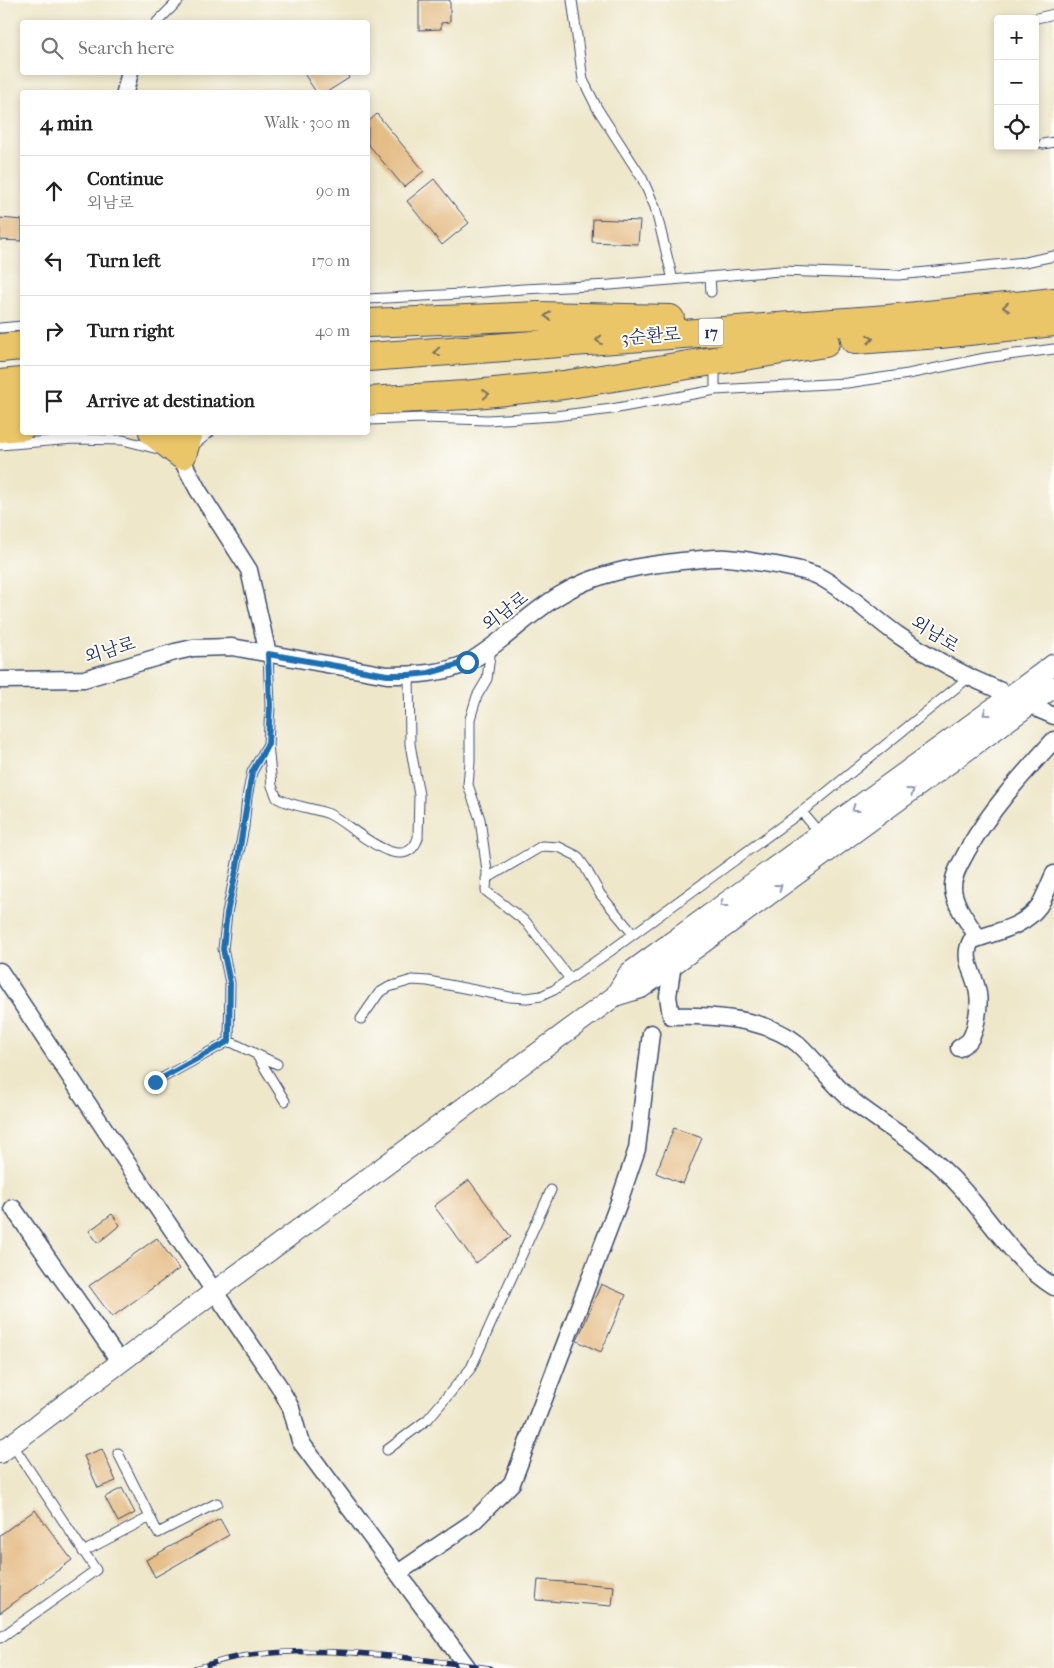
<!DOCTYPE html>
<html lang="en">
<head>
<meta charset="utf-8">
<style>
  :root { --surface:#fff; --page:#f6f6f6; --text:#222; --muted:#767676; --line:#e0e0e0 }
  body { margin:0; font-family:"IM FELL French Canon","Noto Serif KR",serif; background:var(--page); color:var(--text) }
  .controls { position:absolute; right:15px; top:15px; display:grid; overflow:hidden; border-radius:5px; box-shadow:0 2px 8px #0003 }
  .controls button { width:45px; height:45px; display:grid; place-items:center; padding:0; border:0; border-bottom:1px solid var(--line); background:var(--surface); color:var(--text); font:25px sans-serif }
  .stop { position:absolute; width:15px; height:15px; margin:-11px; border:4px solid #1f6fb2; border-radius:50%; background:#fff }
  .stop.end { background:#1f6fb2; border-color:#fff; box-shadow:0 1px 5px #0008 }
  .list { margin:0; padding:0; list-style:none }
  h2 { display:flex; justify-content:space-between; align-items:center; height:65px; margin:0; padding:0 20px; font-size:21px }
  h2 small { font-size:16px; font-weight:400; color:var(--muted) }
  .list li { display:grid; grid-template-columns:32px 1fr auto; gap:15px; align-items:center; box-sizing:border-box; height:70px; padding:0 20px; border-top:1px solid var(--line) }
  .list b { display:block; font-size:19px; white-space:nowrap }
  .list p { margin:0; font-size:16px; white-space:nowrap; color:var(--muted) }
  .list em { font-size:16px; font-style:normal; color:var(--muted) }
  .icon { flex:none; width:28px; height:28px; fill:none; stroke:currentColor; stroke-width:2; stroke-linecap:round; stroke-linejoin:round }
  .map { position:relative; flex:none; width:1054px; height:1668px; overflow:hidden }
  .search { position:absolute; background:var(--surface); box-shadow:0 2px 8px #0003; left:20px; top:20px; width:350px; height:55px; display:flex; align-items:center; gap:12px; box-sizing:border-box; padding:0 18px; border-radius:5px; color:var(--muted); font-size:19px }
  .panel { position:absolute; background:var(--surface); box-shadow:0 2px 8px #0003; left:20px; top:90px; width:350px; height:345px; border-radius:5px }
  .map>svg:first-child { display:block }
</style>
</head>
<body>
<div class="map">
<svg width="1054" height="1668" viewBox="0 0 1054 1668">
  <rect width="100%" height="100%" fill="#fdfcf7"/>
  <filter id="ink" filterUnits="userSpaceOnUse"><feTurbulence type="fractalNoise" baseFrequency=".02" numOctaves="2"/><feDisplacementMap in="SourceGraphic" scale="10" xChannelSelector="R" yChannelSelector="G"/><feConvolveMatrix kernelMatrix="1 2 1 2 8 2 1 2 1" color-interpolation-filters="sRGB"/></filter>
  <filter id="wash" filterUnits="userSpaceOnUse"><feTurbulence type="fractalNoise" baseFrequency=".0096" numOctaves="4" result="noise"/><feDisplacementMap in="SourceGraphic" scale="20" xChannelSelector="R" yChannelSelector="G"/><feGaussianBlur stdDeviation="1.12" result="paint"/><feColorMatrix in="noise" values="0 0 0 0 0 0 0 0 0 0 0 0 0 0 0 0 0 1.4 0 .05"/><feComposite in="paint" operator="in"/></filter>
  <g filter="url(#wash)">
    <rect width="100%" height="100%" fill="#eee7ca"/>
    <g id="blocks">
      <!-- building -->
      <path fill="#e5bd87" d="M419,0H450V22L441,23V29L419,30Z
        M303,72H346L349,78L327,92H316Z
        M377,114L424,171L404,187L368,144V122Z
        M434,179L469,223L442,245L407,201Z
        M0,218L22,220V241L0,240Z
        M593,219L640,221L638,244L592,242Z
        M674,1128L702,1138L683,1184L656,1173Z
        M469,1180L511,1237L476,1263L434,1206Z
        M112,1214L120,1225L98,1243L89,1231Z
        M157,1238L179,1269L112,1317L89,1286Z
        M601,1284L626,1295L601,1352L577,1341Z
        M102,1449L116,1481L98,1488L84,1456Z
        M122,1488L135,1513L118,1522L105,1497Z
        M35,1510L72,1560L0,1613V1535Z
        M220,1519L229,1535L155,1577L146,1560Z
        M538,1580L614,1586L612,1606L536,1600Z"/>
    </g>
  </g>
  <g filter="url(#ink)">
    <use href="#blocks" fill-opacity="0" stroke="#3b4b6e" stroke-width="1"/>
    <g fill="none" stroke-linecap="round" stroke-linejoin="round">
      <defs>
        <path id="service" d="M572,0L583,80L597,108L642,178L655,207L673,280
          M1033,19L1054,14
          M157,22L179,0
          M1043,144L1054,142
          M710,277L711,292
          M368,299L461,294L523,289L610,285L780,271L898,275L1025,262L1054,256
          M0,328L22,326
          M715,368V390
          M368,420L424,418L488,420L555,416L612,409L715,390L847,383L908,374L985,358L1054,349
          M0,445L73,439L123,440L158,449
          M193,446L210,432
          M491,648L487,679L477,696L470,719V762L468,785L480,819L487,871L486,891L526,922L570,979
          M268,744L272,786L277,798C293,807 312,807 329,814C348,822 404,880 418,838L419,795L410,744L409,675
          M802,812L821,835
          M486,879L542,846L559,847L577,856L585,867L600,894L633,934
          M361,1019L379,993L389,987L412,980L428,981L510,997L527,998L541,996L554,990L609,952L816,801L968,678
          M229,1041L256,1054L285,1101
          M256,1054L277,1064
          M155,1082L229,1041L230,983L223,949L227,913L244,827L247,797L252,772L268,744L270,706L268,654
          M387,1450L428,1419L471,1368L551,1190
          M150,1517L158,1533L217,1503
          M83,1552L150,1517L118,1453
          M0,1638L96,1570L12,1444"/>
        <path id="minor" d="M125,92L130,72
          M181,447L184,464L198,490L249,570L268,654
          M0,680L84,679L175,652L193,648L232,647L387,675C413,675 445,674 469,662C502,643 528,614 560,595C597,572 639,566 682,561C697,560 713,557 727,558C743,559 760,563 776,565C790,568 807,570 820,577C848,592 871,616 898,635C931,658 964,676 1001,691
          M1040,710L1054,716
          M978,938C969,923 953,904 953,887C953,874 961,863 967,851C990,810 1022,775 1054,740
          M673,964L668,996L671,1016C709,1015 767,1018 798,1044C818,1062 832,1085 853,1101C873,1117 894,1130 915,1145C933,1159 949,1174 964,1191C993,1224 1017,1264 1054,1287
          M0,971L141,1184L279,1386L291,1408L300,1441L468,1668
          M959,1048C962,1046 967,1043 969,1041C976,1032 980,1005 978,994C976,975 961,960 971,941C995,931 1022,929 1039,906C1045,897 1049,884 1054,874
          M13,1208L120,1362
          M398,1573L473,1522L512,1483L619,1202L637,1149L651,1033"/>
        <path id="tertiary" d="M615,996L629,973L1054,664
          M0,1453L215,1291L615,996L641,988L1054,687"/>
        <path id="trunk" d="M368,323L538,316L670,319
          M855,340L940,334L1054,322
          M0,348L22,346
          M368,357L888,319L1054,302
          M0,384L22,382
          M368,401L465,395L564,385L825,343
          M0,404L22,402
          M0,428L22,426
          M153,432L182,455L189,432"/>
      </defs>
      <!-- service casing -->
      <use href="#service" stroke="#3b4b6e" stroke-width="11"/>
      <!-- minor casing -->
      <use href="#minor" stroke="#3b4b6e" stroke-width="19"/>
      <!-- tertiary casing -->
      <use href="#tertiary" stroke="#3b4b6e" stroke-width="22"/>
      <!-- trunk casing -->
      <use href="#trunk" stroke="#3b4b6e" stroke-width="30"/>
      <!-- service -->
      <use href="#service" stroke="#fff" stroke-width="9"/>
      <!-- minor -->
      <use href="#minor" stroke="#fff" stroke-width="16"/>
      <!-- tertiary -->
      <use href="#tertiary" stroke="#fff" stroke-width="20"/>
      <!-- trunk -->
      <use href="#trunk" stroke="#ebc669" stroke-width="28"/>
      <defs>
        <path id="rail" d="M195,1668C211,1664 227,1658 243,1656C326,1644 409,1658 490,1668"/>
      </defs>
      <!-- rail casing -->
      <use href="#rail" stroke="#1b2f5e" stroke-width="5.5"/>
      <!-- rail -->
      <use href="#rail" stroke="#fdfcf7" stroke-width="4" stroke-dasharray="11" stroke-linecap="butt"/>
    </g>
    <!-- one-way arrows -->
    <defs><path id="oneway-chevron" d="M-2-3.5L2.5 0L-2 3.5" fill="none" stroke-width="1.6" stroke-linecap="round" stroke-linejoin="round" transform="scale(1.25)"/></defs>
    <g stroke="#797363">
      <use href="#oneway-chevron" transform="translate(1006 307) rotate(174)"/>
      <use href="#oneway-chevron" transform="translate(548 316) rotate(-178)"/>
      <use href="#oneway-chevron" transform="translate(870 339) rotate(-4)"/>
      <use href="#oneway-chevron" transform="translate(599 340) rotate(176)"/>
      <use href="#oneway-chevron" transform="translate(437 352) rotate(176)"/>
      <use href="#oneway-chevron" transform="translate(486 394) rotate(-5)"/>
    </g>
    <g stroke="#8d97ae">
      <use href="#oneway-chevron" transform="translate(986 713) rotate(144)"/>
      <use href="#oneway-chevron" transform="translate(911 791) rotate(-36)"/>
      <use href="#oneway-chevron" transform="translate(855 809) rotate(144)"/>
      <use href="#oneway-chevron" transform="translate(779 887) rotate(-36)"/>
      <use href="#oneway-chevron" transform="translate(723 904) rotate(144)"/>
    </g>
  </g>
  <g fill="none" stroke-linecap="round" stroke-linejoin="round" filter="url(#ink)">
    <!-- route -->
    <path stroke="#1f6fb2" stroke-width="6" d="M155,1082L229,1041L230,983L223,949L227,913L237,866L252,772L268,744L270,706L268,654L387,675H409L429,673L467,662"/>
  </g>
  <g text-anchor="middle" stroke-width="4" stroke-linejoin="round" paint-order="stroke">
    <!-- shield labels -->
    <rect fill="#fdfcf7" stroke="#5f6c8c" stroke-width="1" x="698.5" y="318.5" width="25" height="27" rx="4"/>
    <g font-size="16" font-weight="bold" fill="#1b2f5e">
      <text x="711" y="338">17</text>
    </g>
    <!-- street labels -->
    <g font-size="18" fill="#1b2f5e" stroke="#fdfcf7">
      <text transform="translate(651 336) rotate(-4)" y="6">3순환로</text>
      <text transform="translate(505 611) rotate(-37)" y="6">외남로</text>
      <text transform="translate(935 634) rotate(32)" y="6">외남로</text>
      <text transform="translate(110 650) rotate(-17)" y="6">외남로</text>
    </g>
  </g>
</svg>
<div class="controls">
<button>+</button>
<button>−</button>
<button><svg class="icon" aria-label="locate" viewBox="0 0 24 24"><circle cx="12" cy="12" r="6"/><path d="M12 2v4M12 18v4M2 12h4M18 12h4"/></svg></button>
</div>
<div class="stop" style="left:467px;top:662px"></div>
<div class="stop end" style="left:155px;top:1082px"></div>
<div class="search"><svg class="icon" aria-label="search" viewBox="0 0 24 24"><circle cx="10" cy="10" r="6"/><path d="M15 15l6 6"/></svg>Search here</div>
<section class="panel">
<h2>4 min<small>Walk · 300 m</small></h2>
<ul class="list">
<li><svg class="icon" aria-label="ahead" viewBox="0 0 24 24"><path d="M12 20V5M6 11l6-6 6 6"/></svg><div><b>Continue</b><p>외남로</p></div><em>90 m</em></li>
<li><svg class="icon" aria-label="left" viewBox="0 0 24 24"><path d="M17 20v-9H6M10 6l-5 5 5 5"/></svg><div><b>Turn left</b></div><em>170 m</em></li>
<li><svg class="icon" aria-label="right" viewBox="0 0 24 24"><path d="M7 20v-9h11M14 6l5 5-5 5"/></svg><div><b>Turn right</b></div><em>40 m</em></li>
<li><svg class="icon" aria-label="arrive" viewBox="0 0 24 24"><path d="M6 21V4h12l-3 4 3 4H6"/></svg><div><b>Arrive at destination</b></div></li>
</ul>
</section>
</div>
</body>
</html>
